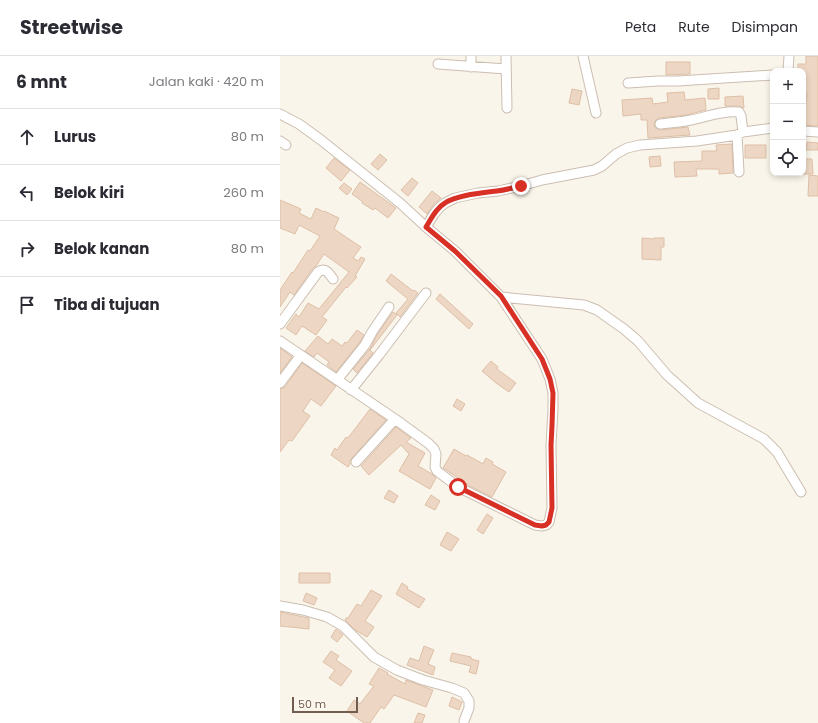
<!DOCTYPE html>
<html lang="id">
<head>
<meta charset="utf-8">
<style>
  :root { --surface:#fff; --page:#f7f7f7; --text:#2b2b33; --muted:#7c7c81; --line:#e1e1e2 }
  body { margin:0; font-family:Poppins,sans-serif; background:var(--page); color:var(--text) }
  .controls { position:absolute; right:12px; top:12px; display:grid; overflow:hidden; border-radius:8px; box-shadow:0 2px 6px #0003 }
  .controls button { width:36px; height:36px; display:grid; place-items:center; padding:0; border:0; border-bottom:1px solid var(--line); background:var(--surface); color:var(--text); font:20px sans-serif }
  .scale { position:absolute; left:12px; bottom:10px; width:66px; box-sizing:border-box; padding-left:4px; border:2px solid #725e50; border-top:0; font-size:11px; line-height:14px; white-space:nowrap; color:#725e50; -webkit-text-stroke:3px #fdf9f0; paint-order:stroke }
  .stop { position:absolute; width:12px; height:12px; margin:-9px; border:3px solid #d93025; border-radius:50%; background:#fff }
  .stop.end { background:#d93025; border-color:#fff; box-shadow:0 1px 4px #0008 }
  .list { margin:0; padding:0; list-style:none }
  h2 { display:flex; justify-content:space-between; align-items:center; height:52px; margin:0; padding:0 16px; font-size:17px }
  h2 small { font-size:13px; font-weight:400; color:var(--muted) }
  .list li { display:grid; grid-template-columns:26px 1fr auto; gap:12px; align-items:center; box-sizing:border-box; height:56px; padding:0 16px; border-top:1px solid var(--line) }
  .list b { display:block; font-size:15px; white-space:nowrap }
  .list em { font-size:13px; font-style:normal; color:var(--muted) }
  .icon { flex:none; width:22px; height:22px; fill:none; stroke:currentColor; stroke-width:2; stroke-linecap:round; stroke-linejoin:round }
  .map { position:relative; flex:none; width:538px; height:667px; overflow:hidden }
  header { display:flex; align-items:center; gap:24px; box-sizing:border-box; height:56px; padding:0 20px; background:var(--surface); border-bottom:1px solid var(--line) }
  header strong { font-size:19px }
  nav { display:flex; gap:22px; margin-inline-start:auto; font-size:14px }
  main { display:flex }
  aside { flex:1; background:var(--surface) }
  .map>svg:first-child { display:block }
</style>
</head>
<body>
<header>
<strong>Streetwise</strong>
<nav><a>Peta</a><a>Rute</a><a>Disimpan</a></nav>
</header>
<main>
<aside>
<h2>6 mnt<small>Jalan kaki · 420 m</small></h2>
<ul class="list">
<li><svg class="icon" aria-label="ahead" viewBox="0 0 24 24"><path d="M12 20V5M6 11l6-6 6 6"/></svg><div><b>Lurus</b></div><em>80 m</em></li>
<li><svg class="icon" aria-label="left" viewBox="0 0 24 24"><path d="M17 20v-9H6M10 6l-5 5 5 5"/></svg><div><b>Belok kiri</b></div><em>260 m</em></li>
<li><svg class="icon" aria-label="right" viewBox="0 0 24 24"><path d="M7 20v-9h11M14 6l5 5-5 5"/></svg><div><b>Belok kanan</b></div><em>80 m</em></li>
<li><svg class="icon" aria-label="arrive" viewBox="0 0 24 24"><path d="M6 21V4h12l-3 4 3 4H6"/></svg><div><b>Tiba di tujuan</b></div></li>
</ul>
</aside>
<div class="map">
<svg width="538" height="667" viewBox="0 0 538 667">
  <rect width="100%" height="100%" fill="#faf5ea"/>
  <!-- building -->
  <path fill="#edd7c4" stroke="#debfa6" d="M526,0H538V70L523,69V52H525L527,37H523V15H518V8H526Z
    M386,6H410V18L386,19Z
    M439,32V43H428V33Z
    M292,33L302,35L299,49L289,47Z
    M404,36L405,44L425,42L426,54L406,59L379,62L375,65L374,69L375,72L380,74L408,71L410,79L368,82L367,64H361V58L343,60L342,44L372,42L373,48L388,46L387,37Z
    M463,40L464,52L459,50H445V41Z
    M527,86L538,87V94H526Z
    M452,88L453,117L439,118V113H416L417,120L395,121L394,106L422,105V95H437L436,89Z
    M465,89H486V102H465Z
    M100,98L107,104L98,114L91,108Z
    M380,100L381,110L370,111L369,101Z
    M54,102L70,114L61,125L46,112Z
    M523,103H532L533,118H523Z
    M529,119L538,120V140H528Z
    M132,122L138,127L128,140L121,134Z
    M80,126L116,152L108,162L95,152L93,154L82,147L83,146L72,138Z
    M64,127L72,133L67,139L59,132Z
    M152,135L161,142L154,148L147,158L139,151Z
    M0,144L21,153L19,157L31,163L36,152L44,156V155L59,162L54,173L81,191L73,202L78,205L81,201L85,203L75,220L77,221L67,232L66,231L42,261L47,264L36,279L22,270L16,279L6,272L16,258L19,261L28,247L39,253L69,216L44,198L36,210L33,212L14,239L10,236L0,251V234L12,216L13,217L28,194L30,195L40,180L19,169L15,178L0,172Z
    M362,182L374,183V182H384V191H381V204L362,203Z
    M111,218L133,235L134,234L138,237L120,261L116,257L128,243L106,225Z
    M160,238L193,268L189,273L156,243Z
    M113,256L117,259L90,294L93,297L77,317L73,313L90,293L97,279Z
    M77,274L84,279L80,286L56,316L47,309L49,306L37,297L34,301L25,295L38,280L48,288L52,283L62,290L65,286L67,287Z
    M0,292L12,301L0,317Z
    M211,305L218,311L217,313L236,327L229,336L216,327L202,315Z
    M22,307L56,330L41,350L31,343L23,355L30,360L12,385L9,384L0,396V333L5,331Z
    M177,343L185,348L181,355L173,350Z
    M90,353L106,364L72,402L70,405V408L68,411L51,399L55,392L57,394L66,381L68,382Z
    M116,371L131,382L126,386L145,397L138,410L152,418L156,422L150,433L119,415L129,398L121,389L89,419L81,410Z
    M174,393L186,400L187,399L203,408L206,402L213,406L212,408L226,416L212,441L190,430L163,412Z
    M109,434L118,440L114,447L104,442Z
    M151,439L160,445L155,454L145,449Z
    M207,458L213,462L203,478L197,474Z
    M167,476L179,483L171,495L160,489Z
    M19,517H50V527H19Z
    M122,527L128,531L127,533L145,543L139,552L116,538Z
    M91,534L102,540L85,565L94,571L87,581L75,574L65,564L66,562H68L77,548L81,550Z
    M26,537L37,542L34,549L23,545Z
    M0,556L29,562V573L0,570Z
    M56,573L63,579L57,586L51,581Z
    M144,590L154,594L148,608L155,611L153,619L127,609L130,602L139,605Z
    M51,595L59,600L56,604L72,615L61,630L49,622L55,614L43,606Z
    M172,597L191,601V603L199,605L196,618L189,616L191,610L170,605Z
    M99,612L108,617L107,618L125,628L126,624L153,634L146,651L114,639L104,653L101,651L90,667H84L67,655L74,644L80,648L94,630L89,628Z
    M172,641L182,646L179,654L169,650Z
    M138,657L145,659L142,667H134Z"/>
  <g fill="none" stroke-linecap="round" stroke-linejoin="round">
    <defs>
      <path id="street" d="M226,0L227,52
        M303,0L316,57
        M158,8L226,13
        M191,11V0
        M508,15L509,0
        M348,27L378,25H398L493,19
        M0,58L19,68L41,84L120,147L146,171L175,195L221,241L262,303L270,323L273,337V354L271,389L272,452L269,466L266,469L262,470L255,469L178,431L157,415L155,411L156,398L154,393L148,387L115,363L0,285
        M380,68C390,67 401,66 411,64C427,61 443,54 459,56L461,60L463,76
        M523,75L538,76
        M457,79L459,116
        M0,85L6,89
        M146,171L154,158L159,152L165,147L175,142L198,137L218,135L241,130L262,124L314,114L322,110L336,98L347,92L360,89L417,85L457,79L463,76L493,72
        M221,241L304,249L317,254L344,273L358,285L387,319L418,347L484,383L497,396L521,436
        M0,268L38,216C45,211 49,217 53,223
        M57,324L85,289L92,276L109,251
        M0,327L21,299
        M71,334L99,299L146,237
        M76,406L115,363
        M0,550L23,554L47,561L63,570L94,601L117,614L143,624L172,632L184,637L189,645V652L184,665"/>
    </defs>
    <!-- street casing -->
    <use href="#street" stroke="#ccbeb1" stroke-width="11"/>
    <!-- street -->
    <use href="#street" stroke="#fff" stroke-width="9"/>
  </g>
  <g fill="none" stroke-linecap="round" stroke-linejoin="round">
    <!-- route -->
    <path stroke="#d93025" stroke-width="5" d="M178,431L255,469L262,470L266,469L269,466L272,452L271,389L272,370L273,337L270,323L262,303L221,240L175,195L146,171C151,163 156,152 165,147C177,139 202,137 217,135C225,134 233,132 241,130"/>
  </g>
</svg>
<div class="controls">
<button>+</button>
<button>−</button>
<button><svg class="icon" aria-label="locate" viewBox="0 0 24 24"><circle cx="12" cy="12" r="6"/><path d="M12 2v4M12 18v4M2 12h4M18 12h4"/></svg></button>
</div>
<div class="scale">50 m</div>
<div class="stop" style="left:178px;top:431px"></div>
<div class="stop end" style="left:241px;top:130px"></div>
</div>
</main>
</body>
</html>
